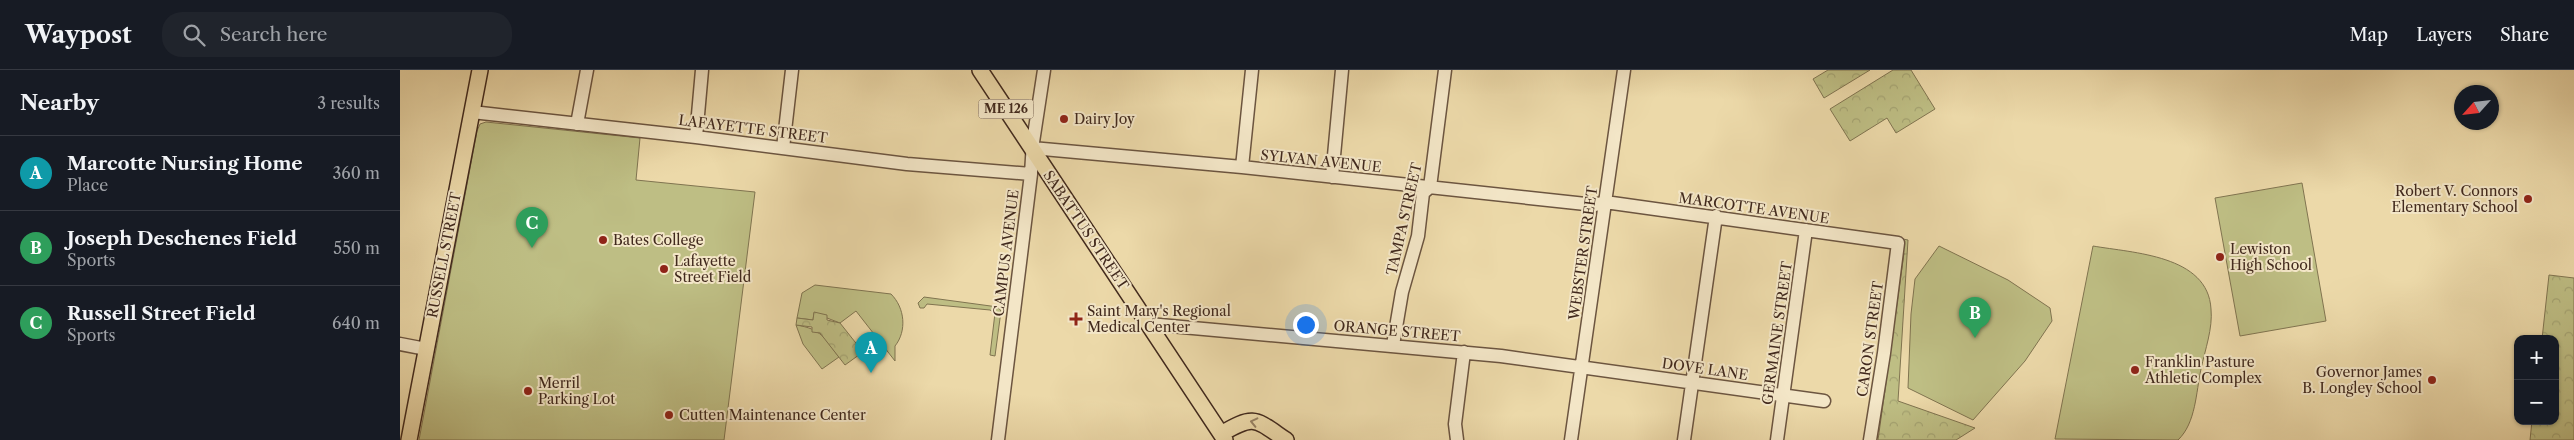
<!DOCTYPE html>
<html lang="en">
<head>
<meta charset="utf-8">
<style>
  :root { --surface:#171b24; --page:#20242c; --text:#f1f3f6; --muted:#9ea1a6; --line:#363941; --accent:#0b8043 }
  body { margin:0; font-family:"Libre Caslon Text",serif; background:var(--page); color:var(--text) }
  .controls { position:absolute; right:15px; bottom:15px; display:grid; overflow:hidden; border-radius:10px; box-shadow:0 1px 4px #0004 }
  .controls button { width:45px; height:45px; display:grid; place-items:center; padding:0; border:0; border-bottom:1px solid var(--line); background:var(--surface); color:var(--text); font:25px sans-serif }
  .compass { position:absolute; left:2054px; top:15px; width:45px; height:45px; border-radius:50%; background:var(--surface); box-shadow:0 1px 4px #0004; rotate:243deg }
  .you { position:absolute; left:905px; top:254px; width:18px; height:18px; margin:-12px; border:4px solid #fff; border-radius:50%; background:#1a73e8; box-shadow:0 0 0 8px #1a73e833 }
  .badge { display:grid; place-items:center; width:32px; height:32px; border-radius:50%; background:var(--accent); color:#fff; font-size:16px; font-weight:700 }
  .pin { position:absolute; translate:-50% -41px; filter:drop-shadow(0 1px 2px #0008) }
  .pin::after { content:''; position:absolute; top:26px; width:18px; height:15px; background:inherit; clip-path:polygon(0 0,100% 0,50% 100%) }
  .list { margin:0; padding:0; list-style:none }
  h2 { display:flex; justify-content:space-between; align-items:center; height:65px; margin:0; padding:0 20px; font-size:21px }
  h2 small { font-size:16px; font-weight:400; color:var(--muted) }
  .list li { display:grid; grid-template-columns:32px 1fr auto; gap:15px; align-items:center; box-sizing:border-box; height:75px; padding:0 20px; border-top:1px solid var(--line) }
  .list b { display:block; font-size:19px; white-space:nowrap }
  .list p { margin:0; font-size:16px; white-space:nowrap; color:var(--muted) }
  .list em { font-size:16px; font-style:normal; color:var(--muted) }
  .icon { flex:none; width:28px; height:28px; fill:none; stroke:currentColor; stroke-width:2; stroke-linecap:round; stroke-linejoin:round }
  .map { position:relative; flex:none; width:2174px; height:370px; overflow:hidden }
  header { display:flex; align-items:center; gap:30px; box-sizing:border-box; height:70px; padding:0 25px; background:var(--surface); border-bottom:1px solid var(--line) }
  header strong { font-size:24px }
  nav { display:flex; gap:28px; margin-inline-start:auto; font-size:18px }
  .search { width:350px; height:45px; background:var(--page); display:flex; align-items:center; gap:12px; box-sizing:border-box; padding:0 18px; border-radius:20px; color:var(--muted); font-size:19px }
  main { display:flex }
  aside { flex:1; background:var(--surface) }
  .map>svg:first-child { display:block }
</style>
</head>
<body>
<header>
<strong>Waypost</strong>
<div class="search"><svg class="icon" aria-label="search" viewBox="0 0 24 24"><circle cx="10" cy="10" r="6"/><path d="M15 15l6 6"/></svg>Search here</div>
<nav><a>Map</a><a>Layers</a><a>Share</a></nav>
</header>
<main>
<aside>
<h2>Nearby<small>3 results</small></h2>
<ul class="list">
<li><span class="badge" style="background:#0f9aa8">A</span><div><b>Marcotte Nursing Home</b><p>Place</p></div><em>360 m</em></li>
<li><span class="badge" style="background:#2e9e5b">B</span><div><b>Joseph Deschenes Field</b><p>Sports</p></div><em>550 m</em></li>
<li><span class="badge" style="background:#2e9e5b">C</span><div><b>Russell Street Field</b><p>Sports</p></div><em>640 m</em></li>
</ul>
</aside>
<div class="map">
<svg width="2174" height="370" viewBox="0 0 2174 370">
  <defs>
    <pattern id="park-crowns" width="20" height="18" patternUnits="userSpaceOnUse" patternTransform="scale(1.25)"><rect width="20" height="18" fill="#bebe84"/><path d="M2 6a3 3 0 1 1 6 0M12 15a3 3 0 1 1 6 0" fill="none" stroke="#a4a372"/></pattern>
  </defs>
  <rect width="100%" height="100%" fill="#ecd9a9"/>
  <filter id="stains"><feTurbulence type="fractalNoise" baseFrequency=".004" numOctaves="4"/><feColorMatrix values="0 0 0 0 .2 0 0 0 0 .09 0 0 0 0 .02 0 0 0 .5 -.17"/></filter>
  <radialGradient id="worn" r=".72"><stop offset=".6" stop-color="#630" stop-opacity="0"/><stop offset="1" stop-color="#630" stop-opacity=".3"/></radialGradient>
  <!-- grass -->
  <path fill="#bebe84" stroke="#807450" d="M86,52L240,68L236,110L355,122L324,370H19L77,61L80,54Z
    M1902,113L1926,251L1840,266L1815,128Z
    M1539,176L1608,210L1650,238L1652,251L1625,291L1573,350L1508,318L1511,244L1515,209Z
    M1693,176C1733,183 1808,185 1811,239C1813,258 1805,280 1801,299C1796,322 1796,353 1778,370L1655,369Z
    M415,215L491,224C505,238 507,261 495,276V291L456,241L440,253L414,243L413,250L397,248L402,223Z
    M524,227L598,237L601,241L595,286L590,285L595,243L590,240L527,234L524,238H520L518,233Z
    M396,255C422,259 424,268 439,287L422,299L403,274Z"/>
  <!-- park -->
  <path fill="url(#park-crowns)" stroke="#807450" d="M1428,0H1470L1424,28L1413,9Z
    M1493,0H1511L1535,39L1496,63L1487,48L1450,71L1430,39Z
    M1503,169L1508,170L1498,331L1575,358L1556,370H1478L1504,183L1502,182Z
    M2149,205L2174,208V370H2130L2132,351H2155V269H2142Z
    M414,242L427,245V250L440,253L463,282L445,295L420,263L412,262V257L396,255L397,248L413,250Z"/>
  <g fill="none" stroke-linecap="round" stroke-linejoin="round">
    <defs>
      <path id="minor" d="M72,42L296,67L507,94L631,104
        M177,54L187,0
        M296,67L302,0
        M383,78L392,0
        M632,78L842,97L1195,135L1205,132L1498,173L1484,283L1470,370
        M842,97L852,0
        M932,107L942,0
        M749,254L1101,286L1424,331
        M0,274L26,279
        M993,275L1002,222L1018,166L1023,123L1030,117L1045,0
        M598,370L631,104L633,72L644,0
        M1057,370L1055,354L1064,282
        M1171,370L1224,0
        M1284,370L1316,146
        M1377,370L1406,160"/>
      <path id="major" d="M580,0L825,370
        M821,364C855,344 855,349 886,370
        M9,370L80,0"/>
    </defs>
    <!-- minor casing -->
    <use href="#minor" stroke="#6c5540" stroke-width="15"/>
    <!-- major casing -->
    <use href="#major" stroke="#41291d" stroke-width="18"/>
    <!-- minor -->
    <use href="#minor" stroke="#f3e6c7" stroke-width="12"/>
    <!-- major -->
    <use href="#major" stroke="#ecd9a9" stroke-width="15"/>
  </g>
  <!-- one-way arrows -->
  <defs><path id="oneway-chevron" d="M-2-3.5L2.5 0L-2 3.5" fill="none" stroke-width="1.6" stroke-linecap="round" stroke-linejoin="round" transform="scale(1.25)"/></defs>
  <use stroke="#968163" href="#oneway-chevron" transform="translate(854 352) rotate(-167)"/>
  <!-- markers -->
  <g fill="#8f2418" stroke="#f3e6c7" stroke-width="2">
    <circle cx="664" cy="49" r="5"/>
    <circle cx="2128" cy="129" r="5"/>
    <circle cx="203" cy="170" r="5"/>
    <circle cx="1820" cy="187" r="5"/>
    <circle cx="264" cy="199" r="5"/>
    <path d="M673.5 241.5h5v5h5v5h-5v5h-5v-5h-5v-5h5z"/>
    <circle cx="1735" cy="300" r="5"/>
    <circle cx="2032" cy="310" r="5"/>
    <circle cx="128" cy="321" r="5"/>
    <circle cx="269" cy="345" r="5"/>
  </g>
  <g text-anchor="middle" stroke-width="4" stroke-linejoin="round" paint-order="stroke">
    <!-- shield labels -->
    <rect fill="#f3e6c7" stroke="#766250" stroke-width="1" x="578.5" y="29.5" width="55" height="19" rx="4"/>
    <g font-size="12" font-weight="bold" fill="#41291d">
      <text x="606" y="43">ME 126</text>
    </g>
    <!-- poi labels -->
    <g font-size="14" fill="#41291d" stroke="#f3e6c7" text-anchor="start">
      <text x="674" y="54">Dairy Joy</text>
      <text x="2118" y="126" text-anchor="end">Robert V. Connors<tspan x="2118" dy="16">Elementary School</tspan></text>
      <text x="213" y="175">Bates College</text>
      <text x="1830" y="184">Lewiston<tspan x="1830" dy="16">High School</tspan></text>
      <text x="274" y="196">Lafayette<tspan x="274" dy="16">Street Field</tspan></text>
      <text x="687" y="246">Saint Mary's Regional<tspan x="687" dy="16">Medical Center</tspan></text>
      <text x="1745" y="297">Franklin Pasture<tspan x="1745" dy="16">Athletic Complex</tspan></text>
      <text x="2022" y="307" text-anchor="end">Governor James<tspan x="2022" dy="16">B. Longley School</tspan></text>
      <text x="138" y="318">Merril<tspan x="138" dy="16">Parking Lot</tspan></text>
      <text x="279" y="350">Cutten Maintenance Center</text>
    </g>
    <!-- street labels -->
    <g font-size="14" fill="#41291d" stroke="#f3e6c7">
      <text transform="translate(353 59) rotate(7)" y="5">LAFAYETTE STREET</text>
      <text transform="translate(921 91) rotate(6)" y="5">SYLVAN AVENUE</text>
      <text transform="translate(1354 138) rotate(8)" y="5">MARCOTTE AVENUE</text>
      <text transform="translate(1004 149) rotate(-77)" y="5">TAMPA STREET</text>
      <text transform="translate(686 160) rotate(56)" y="5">SABATTUS STREET</text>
      <text transform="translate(606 183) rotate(-83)" y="5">CAMPUS AVENUE</text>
      <text transform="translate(1183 183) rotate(-82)" y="5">WEBSTER STREET</text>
      <text transform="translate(44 185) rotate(-79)" y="5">RUSSELL STREET</text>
      <text transform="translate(997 261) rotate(5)" y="5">ORANGE STREET</text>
      <text transform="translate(1377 263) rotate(-82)" y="5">GERMAINE STREET</text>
      <text transform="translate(1470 269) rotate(-82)" y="5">CARON STREET</text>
      <text transform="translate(1305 299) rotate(8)" y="5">DOVE LANE</text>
    </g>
  </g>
  <rect width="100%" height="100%" filter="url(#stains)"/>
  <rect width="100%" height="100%" fill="url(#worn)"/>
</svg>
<div class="controls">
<button>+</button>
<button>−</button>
</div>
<svg class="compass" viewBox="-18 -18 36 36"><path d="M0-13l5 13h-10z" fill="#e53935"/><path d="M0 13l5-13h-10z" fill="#9ea1a6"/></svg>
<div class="you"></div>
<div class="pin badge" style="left:471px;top:303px;background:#0f9aa8">A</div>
<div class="pin badge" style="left:1575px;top:268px;background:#2e9e5b">B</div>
<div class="pin badge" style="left:132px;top:178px;background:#2e9e5b">C</div>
</div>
</main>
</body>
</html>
